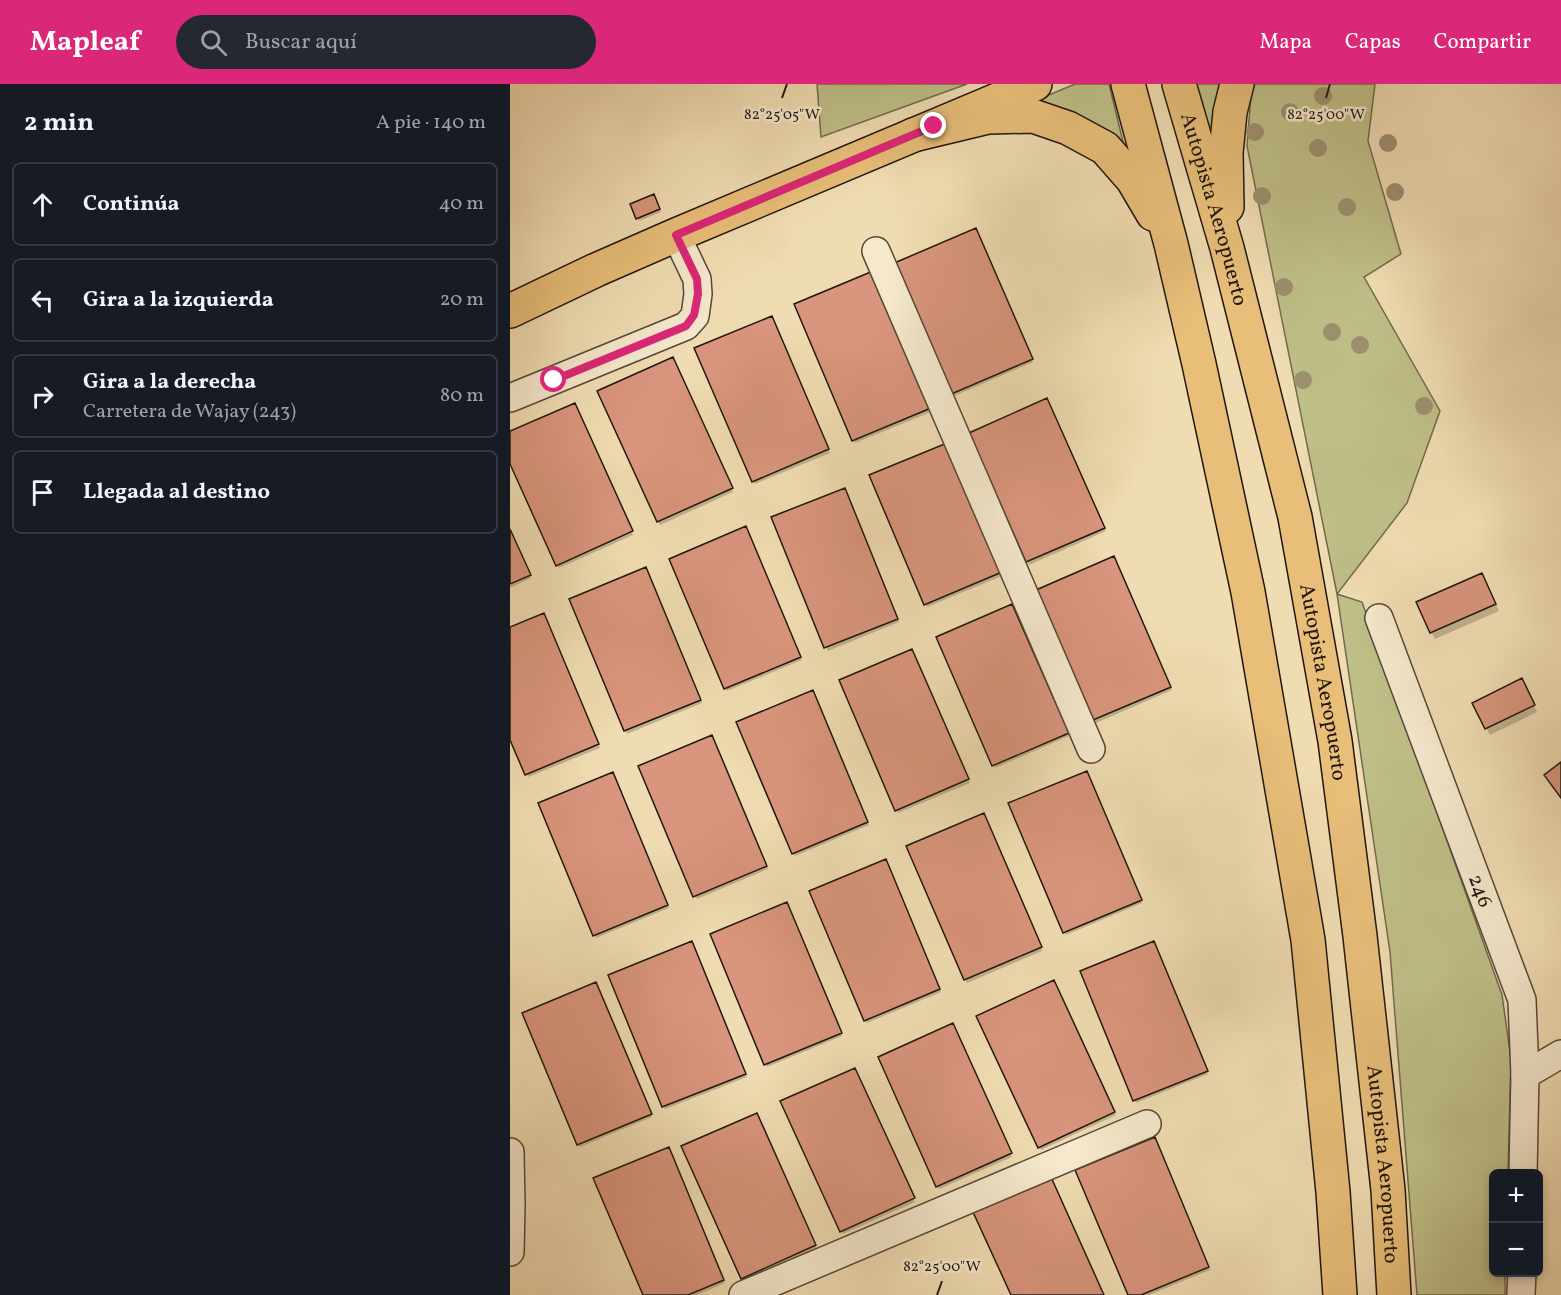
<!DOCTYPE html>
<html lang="es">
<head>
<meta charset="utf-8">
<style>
  :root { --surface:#171b24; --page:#242831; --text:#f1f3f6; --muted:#9ea1a6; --line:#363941; --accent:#db2777 }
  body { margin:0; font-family:Vollkorn,serif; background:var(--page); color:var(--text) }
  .controls { position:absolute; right:18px; bottom:18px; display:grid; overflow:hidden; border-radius:9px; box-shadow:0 3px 9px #0003 }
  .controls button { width:54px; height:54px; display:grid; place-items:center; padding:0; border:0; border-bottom:2px solid var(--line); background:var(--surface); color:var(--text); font:30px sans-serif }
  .stop { position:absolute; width:18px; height:18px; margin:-14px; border:4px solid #db2777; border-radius:50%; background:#fff }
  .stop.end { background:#db2777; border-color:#fff; box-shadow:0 2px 6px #0008 }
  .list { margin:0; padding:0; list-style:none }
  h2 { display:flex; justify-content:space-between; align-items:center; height:78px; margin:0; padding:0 24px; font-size:26px }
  h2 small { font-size:20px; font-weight:400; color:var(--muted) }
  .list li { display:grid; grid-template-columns:39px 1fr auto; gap:18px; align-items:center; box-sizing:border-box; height:84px; margin:0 12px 12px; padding:0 12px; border:2px solid var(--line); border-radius:9px }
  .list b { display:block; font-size:22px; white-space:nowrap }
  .list p { margin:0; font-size:20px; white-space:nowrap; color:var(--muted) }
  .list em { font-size:20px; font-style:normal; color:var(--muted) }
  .icon { flex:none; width:33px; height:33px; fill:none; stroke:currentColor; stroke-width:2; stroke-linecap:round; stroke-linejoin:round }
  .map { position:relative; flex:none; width:1051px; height:1211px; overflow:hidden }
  header { display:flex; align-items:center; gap:36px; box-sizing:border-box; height:84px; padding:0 30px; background:var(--accent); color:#fff }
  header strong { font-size:28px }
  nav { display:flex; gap:33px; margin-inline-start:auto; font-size:21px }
  .search { width:420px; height:54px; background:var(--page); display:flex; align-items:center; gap:15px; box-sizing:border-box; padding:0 21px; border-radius:33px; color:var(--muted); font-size:22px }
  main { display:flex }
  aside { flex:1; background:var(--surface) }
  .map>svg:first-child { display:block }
</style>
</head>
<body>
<header>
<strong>Mapleaf</strong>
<div class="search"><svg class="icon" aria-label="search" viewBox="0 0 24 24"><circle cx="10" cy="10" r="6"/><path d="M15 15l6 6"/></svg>Buscar aquí</div>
<nav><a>Mapa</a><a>Capas</a><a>Compartir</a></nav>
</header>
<main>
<aside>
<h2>2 min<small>A pie · 140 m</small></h2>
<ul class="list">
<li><svg class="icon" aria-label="ahead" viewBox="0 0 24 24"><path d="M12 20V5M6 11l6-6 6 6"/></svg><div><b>Continúa</b></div><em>40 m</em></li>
<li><svg class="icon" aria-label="left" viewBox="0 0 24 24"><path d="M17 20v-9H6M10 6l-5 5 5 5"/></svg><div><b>Gira a la izquierda</b></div><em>20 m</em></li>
<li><svg class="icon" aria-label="right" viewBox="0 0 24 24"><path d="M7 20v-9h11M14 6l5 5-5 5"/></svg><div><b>Gira a la derecha</b><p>Carretera de Wajay (243)</p></div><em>80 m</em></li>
<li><svg class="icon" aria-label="arrive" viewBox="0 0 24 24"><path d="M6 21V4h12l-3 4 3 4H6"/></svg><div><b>Llegada al destino</b></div></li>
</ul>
</aside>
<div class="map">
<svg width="1051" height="1211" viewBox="0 0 1051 1211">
  <rect width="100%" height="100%" fill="#f0dcb2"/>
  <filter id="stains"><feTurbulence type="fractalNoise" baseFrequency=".00333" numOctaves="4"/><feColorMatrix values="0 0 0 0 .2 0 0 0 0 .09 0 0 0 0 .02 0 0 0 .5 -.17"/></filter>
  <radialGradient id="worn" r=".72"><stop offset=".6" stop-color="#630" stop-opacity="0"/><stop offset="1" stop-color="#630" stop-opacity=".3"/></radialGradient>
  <!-- green -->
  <path fill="#bfbf88" stroke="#706a4c" stroke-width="1.5" d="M307,0H457L311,53Z
    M565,0H599L614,62L522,18Z
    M682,0H712L704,76Z
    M745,0H865L858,57L891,170L854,193L930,327L897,419L827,510L852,518L992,911L1001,975L998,1089L984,1090V1188L995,1189V1211H907L880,868L827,510L737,62L741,11Z"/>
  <!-- shadow -->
  <path fill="#0003" d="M146,115L151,128L129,137L127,134Z
    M467,148L523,278L442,313L440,310Z
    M362,189L421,328L345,359L286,221Z
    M263,236L320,369L245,400L243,397Z
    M164,278L223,408L150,441L89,308Z
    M538,319L596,447L519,481L461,350Z
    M66,324L123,451L49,484L0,376V349Z
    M436,361L492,492L417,523L416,520Z
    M336,409L389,538L318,567L263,434Z
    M0,447L21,494L0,504Z
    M237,447L292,576L217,607L216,604Z
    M605,477L662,606L586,639L528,507Z
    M137,488L192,619L117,650L61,516Z
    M976,498L989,527L925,555L921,548Z
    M503,525L559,652L485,684L428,554Z
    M35,533L90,664L18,693L0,652V544Z
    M404,569L460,699L388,729L387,726Z
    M1015,603L1027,628L980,651L964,620Z
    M304,611L359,741L285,772L283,769Z
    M203,656L258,785L187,815L130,683Z
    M578,691L632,819L556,851L554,848Z
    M104,693L159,824L86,854L85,851Z
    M475,734L532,867L457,899L398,763Z
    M377,780L431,908L357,939L355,936Z
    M278,823L332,952L257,983L256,980Z
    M184,862L237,993L155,1025L100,892Z
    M645,862L698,990L626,1019L625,1016Z
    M543,898L606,1031L531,1066L468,933Z
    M87,903L142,1033L70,1063L68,1060Z
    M445,944L502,1073L429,1105L427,1102Z
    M346,989L405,1118L333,1150L272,1018Z
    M248,1034L307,1165L234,1197L232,1194Z
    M646,1058L700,1186L639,1211H620Z
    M160,1068L215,1199L187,1211H134Z"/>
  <!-- building -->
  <path fill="#d9957d" stroke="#21160f" stroke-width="1.5" d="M144,110L150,125L126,135L120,120Z
    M466,144L523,275L439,311L382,180Z
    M363,187L421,324L342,357L284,220Z
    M262,232L319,365L242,398L184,264Z
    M163,273L223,404L147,438L87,307Z
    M537,314L595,444L516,478L459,349Z
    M65,319L123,447L46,482L0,380V347Z
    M437,359L492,488L414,521L359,391Z
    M335,404L388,535L314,564L261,433Z
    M236,442L291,573L214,605L159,475Z
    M0,445L21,491L0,500Z
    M604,472L661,603L583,636L526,506Z
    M136,483L191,616L114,647L59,515Z
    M972,489L986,520L920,549L906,518Z
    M502,520L559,649L482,682L426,553Z
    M34,529L89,660L15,691L0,656V543Z
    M402,565L459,695L385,727L329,596Z
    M1012,594L1025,621L975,645L962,619Z
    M303,606L358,738L282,770L226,638Z
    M202,651L257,782L183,813L128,682Z
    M1051,678V714L1034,691Z
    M577,687L632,816L553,849L498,719Z
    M103,688L158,821L83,852L28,719Z
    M474,729L532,863L454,896L396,762Z
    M376,775L430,905L354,937L299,807Z
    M277,818L332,949L254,981L200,850Z
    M182,857L236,990L152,1023L98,891Z
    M644,857L698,987L623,1017L570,887Z
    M544,896L605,1028L528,1064L466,932Z
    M86,898L142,1030L67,1061L12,929Z
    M443,939L502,1069L426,1103L368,973Z
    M345,984L405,1114L330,1148L270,1017Z
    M247,1029L306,1161L231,1195L171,1062Z
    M645,1053L699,1183L631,1211H618L565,1086Z
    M159,1063L214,1196L178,1211H133L83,1094Z
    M541,1093L594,1211H501L463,1128Z"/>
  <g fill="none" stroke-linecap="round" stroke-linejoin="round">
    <defs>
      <g id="minor">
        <path d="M366,167L581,665"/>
        <path d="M0,314L176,242L185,232L188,210L187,195L166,151"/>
        <path id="s1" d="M869,534L1012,916L1015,991L1013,1090"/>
        <path d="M1015,991L1051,970"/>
        <path d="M0,1068L1,1121L0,1168"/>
        <path d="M233,1211L637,1040"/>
        <path d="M1011,1211L1012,1188"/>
      </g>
      <path id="major" d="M0,227L86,186L166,151L525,0"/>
      <g id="highway">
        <path d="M618,0L661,160L689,280L738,508L798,856L823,1108L830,1211"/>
        <path id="s2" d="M669,0L717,164L785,433L825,657L850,852L878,1106L884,1211"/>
        <path d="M507,7L515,0"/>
        <path d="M403,51L478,33L523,32L558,44L595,64L623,96L643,130"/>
        <path d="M717,123L716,69L720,28L727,0"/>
      </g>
    </defs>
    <!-- minor casing -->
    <use href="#minor" stroke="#554838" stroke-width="30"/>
    <!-- major casing -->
    <use href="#major" stroke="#21160f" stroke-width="36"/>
    <!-- highway casing -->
    <use href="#highway" stroke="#21160f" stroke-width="36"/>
    <!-- minor -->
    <use href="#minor" stroke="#f5e8cd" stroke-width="27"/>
    <!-- major -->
    <use href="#major" stroke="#e8be79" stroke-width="33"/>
    <!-- highway -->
    <use href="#highway" stroke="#e8be79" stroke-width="33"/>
  </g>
  <!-- trees -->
  <g fill="#9c906f">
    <circle cx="813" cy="12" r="9"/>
    <circle cx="780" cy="28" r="9"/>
    <circle cx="745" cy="48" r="9"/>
    <circle cx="878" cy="59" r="9"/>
    <circle cx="808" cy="64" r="9"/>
    <circle cx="885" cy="108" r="9"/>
    <circle cx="752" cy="112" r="9"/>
    <circle cx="837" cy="123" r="9"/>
    <circle cx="774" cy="203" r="9"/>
    <circle cx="822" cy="248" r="9"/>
    <circle cx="850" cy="261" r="9"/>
    <circle cx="793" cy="296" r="9"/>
    <circle cx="914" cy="322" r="9"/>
  </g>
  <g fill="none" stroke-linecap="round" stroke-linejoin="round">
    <!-- route -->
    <path stroke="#db2777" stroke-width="8" d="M44,296L176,242L184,231L188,210L187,195L166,151L424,42"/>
  </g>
  <!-- ticks -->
  <path fill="none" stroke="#21160f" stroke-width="2" d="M272,14L277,0M816,14L820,0M427,1211L432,1197"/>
  <g text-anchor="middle" stroke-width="5" stroke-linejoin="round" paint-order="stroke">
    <!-- street labels -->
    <g font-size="21" fill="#21160f" stroke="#f5e8cd">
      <text dy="7" stroke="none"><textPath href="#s2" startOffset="130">Autopista Aeropuerto</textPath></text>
      <text dy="7" stroke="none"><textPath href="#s2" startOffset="616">Autopista Aeropuerto</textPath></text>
      <text dy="7" stroke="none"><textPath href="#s1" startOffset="291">246</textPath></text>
      <text dy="7" stroke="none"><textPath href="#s2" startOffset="1102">Autopista Aeropuerto</textPath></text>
    </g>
  </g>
  <g font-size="15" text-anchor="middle" fill="#21160f" stroke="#f5e8cd" stroke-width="5" stroke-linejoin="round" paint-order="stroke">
    <text x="272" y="35">82°25'05"W</text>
    <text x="816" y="35">82°25'00"W</text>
    <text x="432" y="1187">82°25'00"W</text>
  </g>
  <rect width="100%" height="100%" filter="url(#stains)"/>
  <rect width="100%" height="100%" fill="url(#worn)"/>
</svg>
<div class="controls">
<button>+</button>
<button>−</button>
</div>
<div class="stop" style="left:44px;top:296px"></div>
<div class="stop end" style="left:424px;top:42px"></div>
</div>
</main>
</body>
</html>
